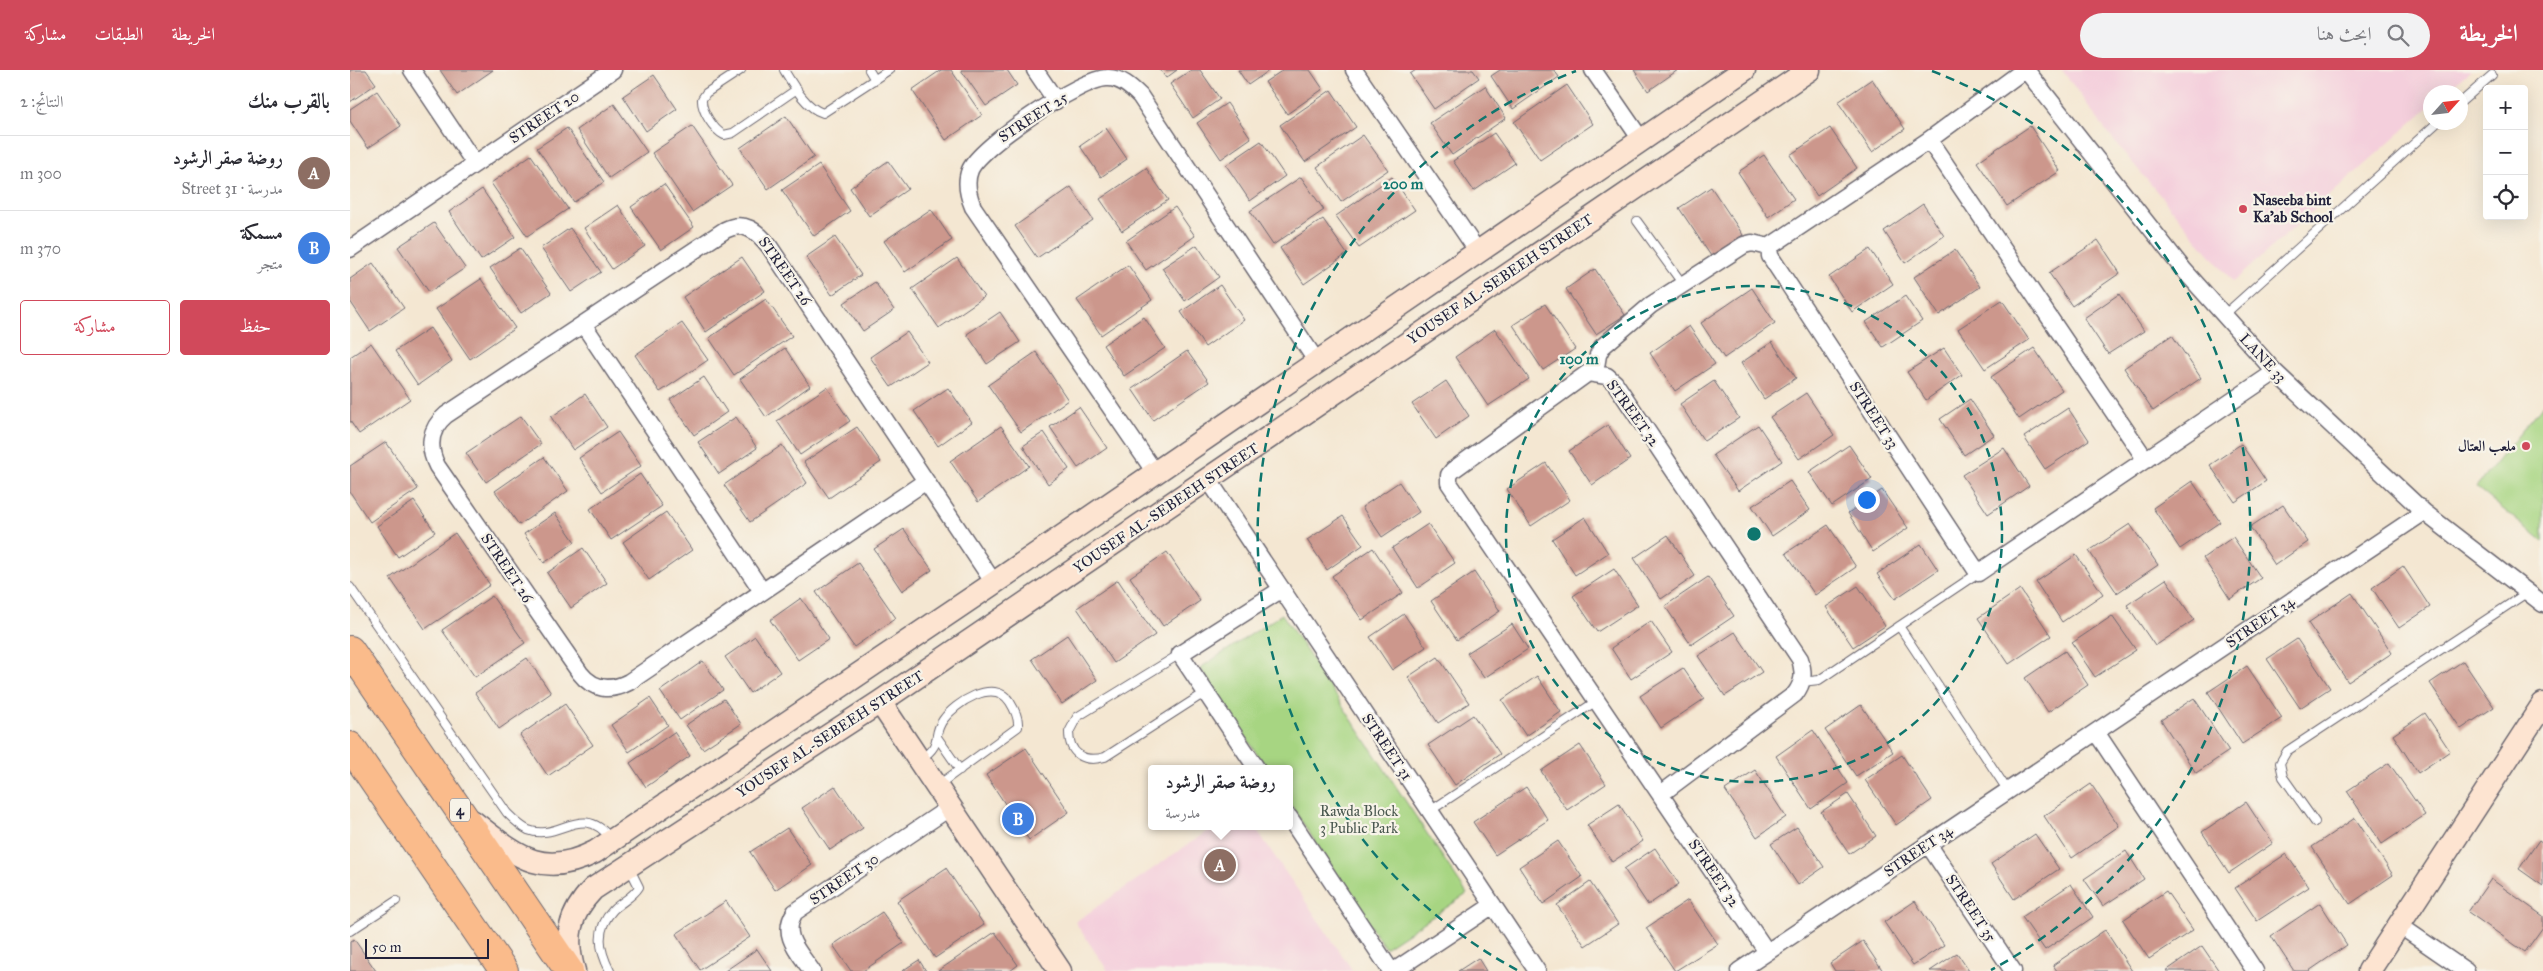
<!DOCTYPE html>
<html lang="ar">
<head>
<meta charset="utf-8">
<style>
  :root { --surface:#fff; --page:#f2f2f3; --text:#2b2b33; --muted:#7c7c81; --line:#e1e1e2; --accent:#d1495b }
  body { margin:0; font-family:"IM FELL Great Primer",Amiri,serif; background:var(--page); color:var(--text); direction:rtl }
  .controls { position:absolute; right:15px; top:15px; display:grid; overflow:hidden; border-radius:5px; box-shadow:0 5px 20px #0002 }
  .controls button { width:45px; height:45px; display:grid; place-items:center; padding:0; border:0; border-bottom:1px solid var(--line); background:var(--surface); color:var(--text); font:25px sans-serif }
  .compass { position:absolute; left:2073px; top:15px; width:45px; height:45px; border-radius:50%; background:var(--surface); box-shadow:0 5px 20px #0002; rotate:63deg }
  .scale { position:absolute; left:15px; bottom:12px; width:124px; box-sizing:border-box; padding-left:5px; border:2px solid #22223b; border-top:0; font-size:14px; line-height:18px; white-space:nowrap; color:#22223b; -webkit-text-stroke:4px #f7f3e8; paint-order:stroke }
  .you { position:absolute; left:1516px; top:429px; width:18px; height:18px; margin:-12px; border:4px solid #fff; border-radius:50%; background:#1a73e8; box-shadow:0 0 0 8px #1a73e833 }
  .badge { display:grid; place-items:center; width:32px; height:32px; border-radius:50%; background:var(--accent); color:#fff; font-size:16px; font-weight:700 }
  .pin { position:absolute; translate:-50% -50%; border:2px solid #fff; box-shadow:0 1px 5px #0006 }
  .popup { position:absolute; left:798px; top:695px; width:145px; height:65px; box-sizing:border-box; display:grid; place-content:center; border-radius:5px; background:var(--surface); filter:drop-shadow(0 1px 4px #0005); font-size:16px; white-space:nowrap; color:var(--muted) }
  .popup b { font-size:19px; color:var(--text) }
  .popup::after { content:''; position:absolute; left:50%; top:100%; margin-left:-10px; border:10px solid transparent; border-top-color:var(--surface) }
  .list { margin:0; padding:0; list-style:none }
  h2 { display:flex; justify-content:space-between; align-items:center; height:65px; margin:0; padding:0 20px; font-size:21px }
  h2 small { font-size:16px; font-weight:400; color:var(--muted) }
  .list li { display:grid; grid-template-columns:32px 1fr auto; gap:15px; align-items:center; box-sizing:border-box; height:75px; padding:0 20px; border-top:1px solid var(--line) }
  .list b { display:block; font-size:19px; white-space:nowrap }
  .list p { margin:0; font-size:16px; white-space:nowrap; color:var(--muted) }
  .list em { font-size:16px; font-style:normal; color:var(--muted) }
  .actions { display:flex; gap:10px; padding:15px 20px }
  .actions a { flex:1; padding:11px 0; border:1px solid var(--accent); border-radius:5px; text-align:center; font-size:18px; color:var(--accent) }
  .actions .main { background:var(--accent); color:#fff }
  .icon { flex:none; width:28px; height:28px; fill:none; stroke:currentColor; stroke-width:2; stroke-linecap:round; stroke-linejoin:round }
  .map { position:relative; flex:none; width:2193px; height:901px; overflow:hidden; direction:ltr }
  header { display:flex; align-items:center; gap:30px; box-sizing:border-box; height:70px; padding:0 25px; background:var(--accent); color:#fff }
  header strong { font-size:24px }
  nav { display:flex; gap:28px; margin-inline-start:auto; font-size:18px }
  .search { width:350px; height:45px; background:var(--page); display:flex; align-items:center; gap:12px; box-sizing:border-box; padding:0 18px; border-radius:28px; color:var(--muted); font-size:19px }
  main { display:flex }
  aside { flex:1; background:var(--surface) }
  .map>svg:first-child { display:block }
</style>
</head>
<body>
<header>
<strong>الخريطة</strong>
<div class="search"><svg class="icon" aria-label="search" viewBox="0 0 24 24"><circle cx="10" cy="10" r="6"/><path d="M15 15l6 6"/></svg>ابحث هنا</div>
<nav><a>الخريطة</a><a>الطبقات</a><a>مشاركة</a></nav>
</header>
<main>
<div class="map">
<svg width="2193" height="901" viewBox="0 0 2193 901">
  <rect width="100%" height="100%" fill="#f7f3e8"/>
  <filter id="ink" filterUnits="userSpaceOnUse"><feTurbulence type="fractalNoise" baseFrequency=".02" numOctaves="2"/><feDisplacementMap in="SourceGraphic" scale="10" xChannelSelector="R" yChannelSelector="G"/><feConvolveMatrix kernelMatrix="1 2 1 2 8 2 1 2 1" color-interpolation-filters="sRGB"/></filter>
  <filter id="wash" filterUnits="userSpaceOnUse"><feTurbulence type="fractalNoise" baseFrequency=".0096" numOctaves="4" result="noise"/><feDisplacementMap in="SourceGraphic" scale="20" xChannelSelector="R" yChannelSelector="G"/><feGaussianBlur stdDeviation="1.12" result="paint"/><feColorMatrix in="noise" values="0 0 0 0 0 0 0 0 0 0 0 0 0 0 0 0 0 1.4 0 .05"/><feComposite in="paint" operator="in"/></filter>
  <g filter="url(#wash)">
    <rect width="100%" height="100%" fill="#f4e7d2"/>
    <!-- built -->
    <path fill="#f4cfdc" d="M1712,0H2121L2095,22H2080V36L1883,212L1760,66Z
      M865,756H904L1003,901H758L725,852Z"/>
    <!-- park -->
    <path fill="#a7d582" stroke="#647c5e" d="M2193,335V472L2126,417Z
      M932,544L1117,824L1035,878L939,732V699H917L850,598Z"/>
    <g id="blocks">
      <!-- building -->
      <path fill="#cc978c" d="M0,0H16L26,14L0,32Z
        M90,0H143L107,25Z
        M591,0H601L632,45L596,70L562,20Z
        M611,0H657L667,15L636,36Z
        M810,0H827L816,8Z
        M841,0H850L870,29L843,48L820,14Z
        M888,0H920L898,15Z
        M933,0H960L973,19L937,44L915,12Z
        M1066,0H1123L1129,8L1084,39L1060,4Z
        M1150,0H1204L1209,7L1163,39L1141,6Z
        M1284,0H1328L1298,21Z
        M304,5L327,39L296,61L273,26Z
        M1522,9L1555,59L1522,82L1488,32Z
        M1217,15L1243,54L1190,90L1164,52Z
        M1135,16L1156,48L1102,85L1080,53Z
        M981,20L1006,57L955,92L930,55Z
        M27,21L51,56L18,78L0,51V39Z
        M877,33L901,68L871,89L847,53Z
        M264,34L297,82L259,108L227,60Z
        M436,46L464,87L418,119L390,78Z
        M342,56L382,115L342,142L302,83Z
        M1680,56L1710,101L1657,136L1627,92Z
        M217,58L254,112L224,132L187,78Z
        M756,58L777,89L751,107L730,76Z
        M1480,58L1507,98L1467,126L1440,85Z
        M1144,63L1165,93L1124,121L1103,91Z
        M1013,65L1038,100L991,132L967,97Z
        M911,71L935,106L900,131L876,95Z
        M181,85L218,139L177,166L141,113Z
        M1414,85L1444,129L1418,147L1388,102Z
        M538,91L558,119L519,146L500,118Z
        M469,95L500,141L464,166L432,120Z
        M796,98L818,130L772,161L750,129Z
        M951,107L974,140L923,175L900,141Z
        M1042,107L1065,140L1009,178L986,146Z
        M314,114L344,157L311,180L281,137Z
        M721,117L743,150L687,188L665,156Z
        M1361,117L1393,165L1361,186L1329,138Z
        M132,119L165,167L131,190L99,142Z
        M1573,134L1594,166L1555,193L1534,161Z
        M268,135L295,176L262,199L234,158Z
        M825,137L845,166L796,200L776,171Z
        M581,139L602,170L555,202L534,171Z
        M973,149L997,184L954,214L930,178Z
        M84,153L115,198L79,222L48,177Z
        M220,158L251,202L221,222L191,178Z
        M485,167L511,205L482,225L456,187Z
        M1748,170L1770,203L1722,236L1699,203Z
        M847,175L869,207L835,231L812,198Z
        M170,178L201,223L171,243L140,198Z
        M1520,179L1543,214L1502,242L1479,207Z
        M1605,180L1630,217L1589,245L1564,207Z
        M392,187L415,221L356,262L333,227Z
        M607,188L634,227L589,258L562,219Z
        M23,193L54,238L20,261L0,231V209Z
        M778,195L802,230L751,265L727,230Z
        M1245,199L1275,245L1246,264L1216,219Z
        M131,209L165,258L120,289L86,239Z
        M525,212L544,240L513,261L494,233Z
        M870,215L894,250L855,277L831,242Z
        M1402,218L1425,253L1374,288L1351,253Z
        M1769,224L1794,261L1758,284L1734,248Z
        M1555,226L1572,251L1533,277L1516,252Z
        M416,229L442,266L384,305L359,268Z
        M1652,230L1679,270L1635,299L1608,259Z
        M1195,234L1225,279L1193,300L1163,255Z
        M650,242L670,272L637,294L617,264Z
        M794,247L815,278L774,306L753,275Z
        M332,253L358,290L310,322L285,285Z
        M1339,256L1365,294L1325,321L1300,283Z
        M80,258L102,291L68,315L45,281Z
        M1145,259L1179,309L1138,336L1105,287Z
        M557,262L578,292L541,317L520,287Z
        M1822,265L1851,308L1803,341L1774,298Z
        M1422,272L1446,308L1414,329L1391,293Z
        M21,273L60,329L9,364L0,351V287Z
        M435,278L460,316L416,347L390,309Z
        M1594,278L1612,305L1576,330L1557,302Z
        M1684,278L1712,320L1669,349L1641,307Z
        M837,281L859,312L803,350L782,319Z
        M686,282L718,330L671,362L638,315Z
        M354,307L377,342L344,365L320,330Z
        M1096,311L1119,346L1086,369L1062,334Z
        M1364,311L1389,348L1354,371L1330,334Z
        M477,317L500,351L450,385L427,351Z
        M598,318L622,352L588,376L564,341Z
        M1456,323L1484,365L1449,389L1420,347Z
        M235,324L257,357L223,380L201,347Z
        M1620,329L1644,365L1614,385L1590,349Z
        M729,337L757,378L728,398L700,357Z
        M1718,338L1739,370L1695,399L1674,367Z
        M171,346L191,374L136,412L116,383Z
        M386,347L407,378L369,404L348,372Z
        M1258,355L1280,389L1242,415L1219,381Z
        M1408,355L1432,391L1388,421L1363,385Z
        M651,356L679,396L628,432L600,391Z
        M507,357L531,392L479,428L454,392Z
        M268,362L291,396L252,422L229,388Z
        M694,362L719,399L698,414L673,376Z
        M36,372L68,419L20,452L0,422V396Z
        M1891,374L1916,411L1885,432L1860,395Z
        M432,375L457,413L400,452L374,415Z
        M1499,375L1522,409L1482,436L1459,402Z
        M1654,378L1679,416L1638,444L1612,405Z
        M194,387L218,421L169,455L145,421Z
        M1196,393L1220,430L1181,456L1157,419Z
        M290,404L312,436L261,470L240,439Z
        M1440,411L1460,440L1422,466L1402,436Z
        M1842,411L1870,452L1830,479L1803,438Z
        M1049,412L1069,442L1032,467L1012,437Z
        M1532,420L1558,458L1523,482L1498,443Z
        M64,431L85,462L48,487L27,456Z
        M1933,435L1958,472L1925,495L1900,457Z
        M316,442L342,480L299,510L273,472Z
        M205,443L225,472L194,493L174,464Z
        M993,446L1013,475L977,500L957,470Z
        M1235,447L1258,483L1225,505L1202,469Z
        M1078,454L1105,493L1068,518L1042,478Z
        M1780,454L1808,495L1767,523L1739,481Z
        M1478,455L1506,497L1465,525L1436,483Z
        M554,459L582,500L552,521L524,479Z
        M105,463L140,515L75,559L40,508Z
        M1318,465L1345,506L1311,529L1284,488Z
        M1883,467L1911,508L1880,529L1853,488Z
        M1571,474L1588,500L1545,529L1527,504Z
        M233,478L257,513L221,538L197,503Z
        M1023,478L1053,523L1012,550L982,506Z
        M817,482L850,531L813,556L780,507Z
        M1726,485L1753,524L1712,552L1686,512Z
        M508,493L546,548L504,577L466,522Z
        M2053,496L2080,537L2049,558L2022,518Z
        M1264,499L1288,535L1247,562L1223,526Z
        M1124,502L1150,541L1107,570L1081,531Z
        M1358,507L1384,546L1341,575L1315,536Z
        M1816,509L1844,550L1805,576L1777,535Z
        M768,510L805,565L764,593L727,538Z
        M1508,516L1535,556L1503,577L1476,537Z
        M1670,519L1701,566L1659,594L1628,548Z
        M2002,523L2042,583L1998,612L1958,553Z
        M142,526L175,573L125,607L92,560Z
        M451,528L479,569L448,590L420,550Z
        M1054,544L1076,577L1042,600L1020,567Z
        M1762,546L1786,580L1745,607L1722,573Z
        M1301,551L1322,582L1281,609L1261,578Z
        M1162,554L1178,579L1134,608L1117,583Z
        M1385,562L1412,602L1375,626L1348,586Z
        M717,565L747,610L712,634L682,589Z
        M405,566L430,602L400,623L375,587Z
        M1947,569L1980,618L1950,638L1917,589Z
        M1715,581L1738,615L1698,642L1675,608Z
        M1088,587L1119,633L1088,653L1058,607Z
        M177,588L201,623L149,659L125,623Z
        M353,591L373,620L330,650L310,621Z
        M2113,591L2144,637L2111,659L2080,613Z
        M1897,596L1932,648L1892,674L1858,622Z
        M1333,598L1354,629L1311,658L1290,626Z
        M1187,606L1211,642L1176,666L1152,630Z
        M300,628L318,655L279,682L261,655Z
        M1844,628L1879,681L1846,703L1811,650Z
        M374,629L391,654L353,679L336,655Z
        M215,634L243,675L198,706L170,665Z
        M1511,635L1543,682L1506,706L1475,660Z
        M2075,643L2100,681L2068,703L2043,665Z
        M1123,645L1150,684L1105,715L1078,675Z
        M1463,660L1498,713L1461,739L1426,686Z
        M324,662L340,686L296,717L280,693Z
        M1230,675L1256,714L1217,740L1191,701Z
        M676,678L719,742L679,770L636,705Z
        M1552,685L1582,730L1546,755L1515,710Z
        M2039,693L2075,745L2032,774L1997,721Z
        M1405,700L1436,747L1407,767L1375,720Z
        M1741,714L1769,756L1722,788L1694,746Z
        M485,716L513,758L480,780L452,738Z
        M1176,717L1198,750L1145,785L1123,752Z
        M1498,724L1526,766L1499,784L1471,742Z
        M1896,732L1923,773L1879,803L1852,762Z
        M1269,734L1293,771L1262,792L1237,755Z
        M2005,748L2043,805L2000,834L1962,777Z
        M1447,757L1474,797L1448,815L1421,774Z
        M437,758L462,795L425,820L400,782Z
        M1685,764L1709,799L1664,829L1641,794Z
        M2189,770L2193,773V816L2169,799Z
        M1208,771L1232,807L1193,834L1169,797Z
        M1305,778L1329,814L1298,835L1274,799Z
        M1776,781L1794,809L1753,836L1734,809Z
        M1936,784L1959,817L1907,851L1885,818Z
        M596,798L634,855L585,888L547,831Z
        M2141,809L2193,846V857L2175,882L2118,842Z
        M1240,812L1268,854L1235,876L1207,835Z
        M1721,814L1743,847L1695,880L1672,847Z
        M1816,821L1843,860L1799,889L1773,850Z
        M1338,830L1368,874L1325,901L1296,858Z
        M376,831L400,867L350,900L326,864Z
        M1565,831L1594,875L1563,895L1534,852Z
        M1970,833L1997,875L1959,901H1944L1921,866Z
        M532,842L554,873L513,901H501L483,875Z
        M1755,860L1782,901H1707L1703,895Z
        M645,862L668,895L660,901H588Z
        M4,869L26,901H0V872Z
        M1513,871L1533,901H1485L1480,893Z
        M1852,876L1869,901H1816Z
        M407,879L422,901H375Z
        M1607,883L1619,901H1580Z
        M1128,888L1136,901H1108Z
        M569,890L576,901H552Z"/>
    </g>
  </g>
  <g filter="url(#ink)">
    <use href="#blocks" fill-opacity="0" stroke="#6c6770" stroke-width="1"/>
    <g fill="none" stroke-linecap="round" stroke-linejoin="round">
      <defs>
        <path id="lane" d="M391,0L356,23L352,29C351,41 364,60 374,65L383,63L447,19
          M434,0C443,15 456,38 473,43L539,0
          M519,0L525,10
          M2110,33L2142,5
          M1287,151L1332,213
          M1874,245L2088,52
          M0,517L157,743C163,749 170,756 178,760C209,772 232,731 261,769
          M1549,556L1658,721
          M830,584L727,647L719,662C719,684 734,693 755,687L856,622
          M1452,612L1469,610L1628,503
          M587,667L610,700
          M571,689C594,673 581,667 593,650C605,633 644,607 660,632C665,640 669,648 668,657L587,716
          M1080,741L1248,630
          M1965,752L1933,707L1930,693L1937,681L2178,522
          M0,861L46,831
          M260,901C249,880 245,859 263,840C271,832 283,827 289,817L279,797"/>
        <path id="street" d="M62,0L125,94
          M685,0L706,31
          M1004,0L1128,182
          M1243,0L1292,71
          M1676,0L1833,199L1925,302L2074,442L2193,534
          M1579,70L1796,390
          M1419,177L1420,186L1628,503L1925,302
          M1419,177L1579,70L1674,0
          M0,179L263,0
          M233,254L412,521
          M1245,303L1248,285L1252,277L1301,235L1394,175L1402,173L1419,177
          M804,401L623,137C618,125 615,112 620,100C630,76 731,8 757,8C770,7 781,17 790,26L967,292
          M858,409L1187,901
          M576,411L279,612C260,622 243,620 230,603L87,396C78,378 79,359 96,345L375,160C394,150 407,161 419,176L644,513
          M1746,662L1905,901
          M907,699L830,584L932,519
          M1311,724L1445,624C1454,612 1454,603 1450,589L1265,313L1257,306L1238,303L1103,400L1099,405V413L1417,882
          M939,747L1041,901
          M1578,774L1663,901
          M2049,855L2116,901
          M462,901C449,882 430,865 445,842L599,738
          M1044,901L1143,835
          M1389,901L2074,442"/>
        <path id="secondary" d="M530,632L710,901
          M122,751C165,784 190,810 245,782L644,513L1394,0
          M224,901C214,868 219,844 243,819L530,632L1459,0
          M2019,901L2193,634"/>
        <path id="highway" d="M0,580L219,901
          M0,676L154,901"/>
      </defs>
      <!-- lane casing -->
      <use href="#lane" stroke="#6c6770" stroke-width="10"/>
      <!-- street casing -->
      <use href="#street" stroke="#6c6770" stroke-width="19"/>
      <!-- secondary casing -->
      <use href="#secondary" stroke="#6c6770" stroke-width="25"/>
      <!-- highway casing -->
      <use href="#highway" stroke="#6c6770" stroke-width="30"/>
      <!-- lane -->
      <use href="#lane" stroke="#fff" stroke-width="8"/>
      <!-- street -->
      <use href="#street" stroke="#fff" stroke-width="16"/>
      <!-- secondary -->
      <use href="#secondary" stroke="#fde4d1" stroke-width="22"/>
      <!-- highway -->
      <use href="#highway" stroke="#fabb8b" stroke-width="28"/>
    </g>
  </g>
  <!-- distance rings -->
  <g fill="none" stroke="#0f766e" stroke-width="2.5" stroke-dasharray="9 6">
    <circle cx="1404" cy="464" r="248"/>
    <path d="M1167 900A496 496 0 0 1 1226 1M1582 1A496 496 0 0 1 1641 900"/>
  </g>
  <!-- markers -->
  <g fill="#d1495b" stroke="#f7f3e8" stroke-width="2">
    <circle cx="1893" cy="139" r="5"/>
    <circle cx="2176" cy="376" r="5"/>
  </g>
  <g text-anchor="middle" stroke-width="4.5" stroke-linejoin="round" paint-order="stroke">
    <!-- shield labels -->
    <rect fill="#f7f3e8" stroke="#62616f" stroke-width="1" x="100" y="728.5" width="20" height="23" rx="4"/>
    <g font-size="14" font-weight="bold" fill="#22223b">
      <text x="110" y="745">4</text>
    </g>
    <!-- street labels -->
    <g font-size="15" fill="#22223b" stroke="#f7f3e8">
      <text transform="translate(194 47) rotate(-34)" y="5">STREET 20</text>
      <text transform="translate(683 47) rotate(-33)" y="5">STREET 25</text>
      <text transform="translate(435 201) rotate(55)" y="5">STREET 26</text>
      <text transform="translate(1150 209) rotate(-34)" y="5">YOUSEF AL-SEBEEH STREET</text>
      <text transform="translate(1913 288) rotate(47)" y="5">LANE 33</text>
      <text transform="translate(1283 343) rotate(54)" y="5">STREET 32</text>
      <text transform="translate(1524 345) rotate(57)" y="5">STREET 33</text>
      <text transform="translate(816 438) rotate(-34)" y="5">YOUSEF AL-SEBEEH STREET</text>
      <text transform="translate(157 498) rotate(56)" y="5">STREET 26</text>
      <text transform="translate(1910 552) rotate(-34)" y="5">STREET 34</text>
      <text transform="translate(480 664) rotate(-33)" y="5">YOUSEF AL-SEBEEH STREET</text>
      <text transform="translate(1037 677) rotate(56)" y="5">STREET 31</text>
      <text transform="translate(1568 781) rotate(-34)" y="5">STREET 34</text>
      <text transform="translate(1364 803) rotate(56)" y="5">STREET 32</text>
      <text transform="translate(494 809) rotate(-34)" y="5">STREET 30</text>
      <text transform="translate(1621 838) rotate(56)" y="5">STREET 35</text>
    </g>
    <!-- poi labels -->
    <g font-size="15" font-weight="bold" fill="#22223b" stroke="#f7f3e8" text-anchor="start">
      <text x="1903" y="135">Naseeba bint<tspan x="1903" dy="17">Ka'ab School</tspan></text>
      <text x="2166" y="381" text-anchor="end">ملعب العتال</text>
    </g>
    <!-- park labels -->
    <g font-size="15" fill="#4a5850" stroke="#f7f3e8">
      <text x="1009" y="746">Rawda Block<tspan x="1009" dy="17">3 Public Park</tspan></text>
    </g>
  </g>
  <circle cx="1404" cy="464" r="8" fill="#0f766e" stroke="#f7f3e8" stroke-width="2.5"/>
  <g font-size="15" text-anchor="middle" font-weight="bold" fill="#0f766e" stroke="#f7f3e8" stroke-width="4.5" stroke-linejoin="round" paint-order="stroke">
    <text x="1053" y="119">200 m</text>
    <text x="1229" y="294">100 m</text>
  </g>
</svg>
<div class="controls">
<button>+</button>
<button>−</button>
<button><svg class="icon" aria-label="locate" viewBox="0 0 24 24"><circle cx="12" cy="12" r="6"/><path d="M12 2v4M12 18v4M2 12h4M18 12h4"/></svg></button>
</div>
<svg class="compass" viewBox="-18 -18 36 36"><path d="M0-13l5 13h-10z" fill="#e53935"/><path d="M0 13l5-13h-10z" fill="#7c7c81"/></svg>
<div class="scale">50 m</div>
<div class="you"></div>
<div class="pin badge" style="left:870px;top:795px;background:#8d6e63">A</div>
<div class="popup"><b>روضة صقر الرشود</b>مدرسة</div>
<div class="pin badge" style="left:668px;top:749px;background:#3f7fe0">B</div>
</div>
<aside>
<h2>بالقرب منك<small>النتائج: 2</small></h2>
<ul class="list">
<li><span class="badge" style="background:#8d6e63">A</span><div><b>روضة صقر الرشود</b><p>مدرسة · Street 31</p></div><em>300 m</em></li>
<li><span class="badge" style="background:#3f7fe0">B</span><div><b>مسمكة</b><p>متجر</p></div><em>370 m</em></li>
</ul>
<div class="actions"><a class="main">حفظ</a><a>مشاركة</a></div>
</aside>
</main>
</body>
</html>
